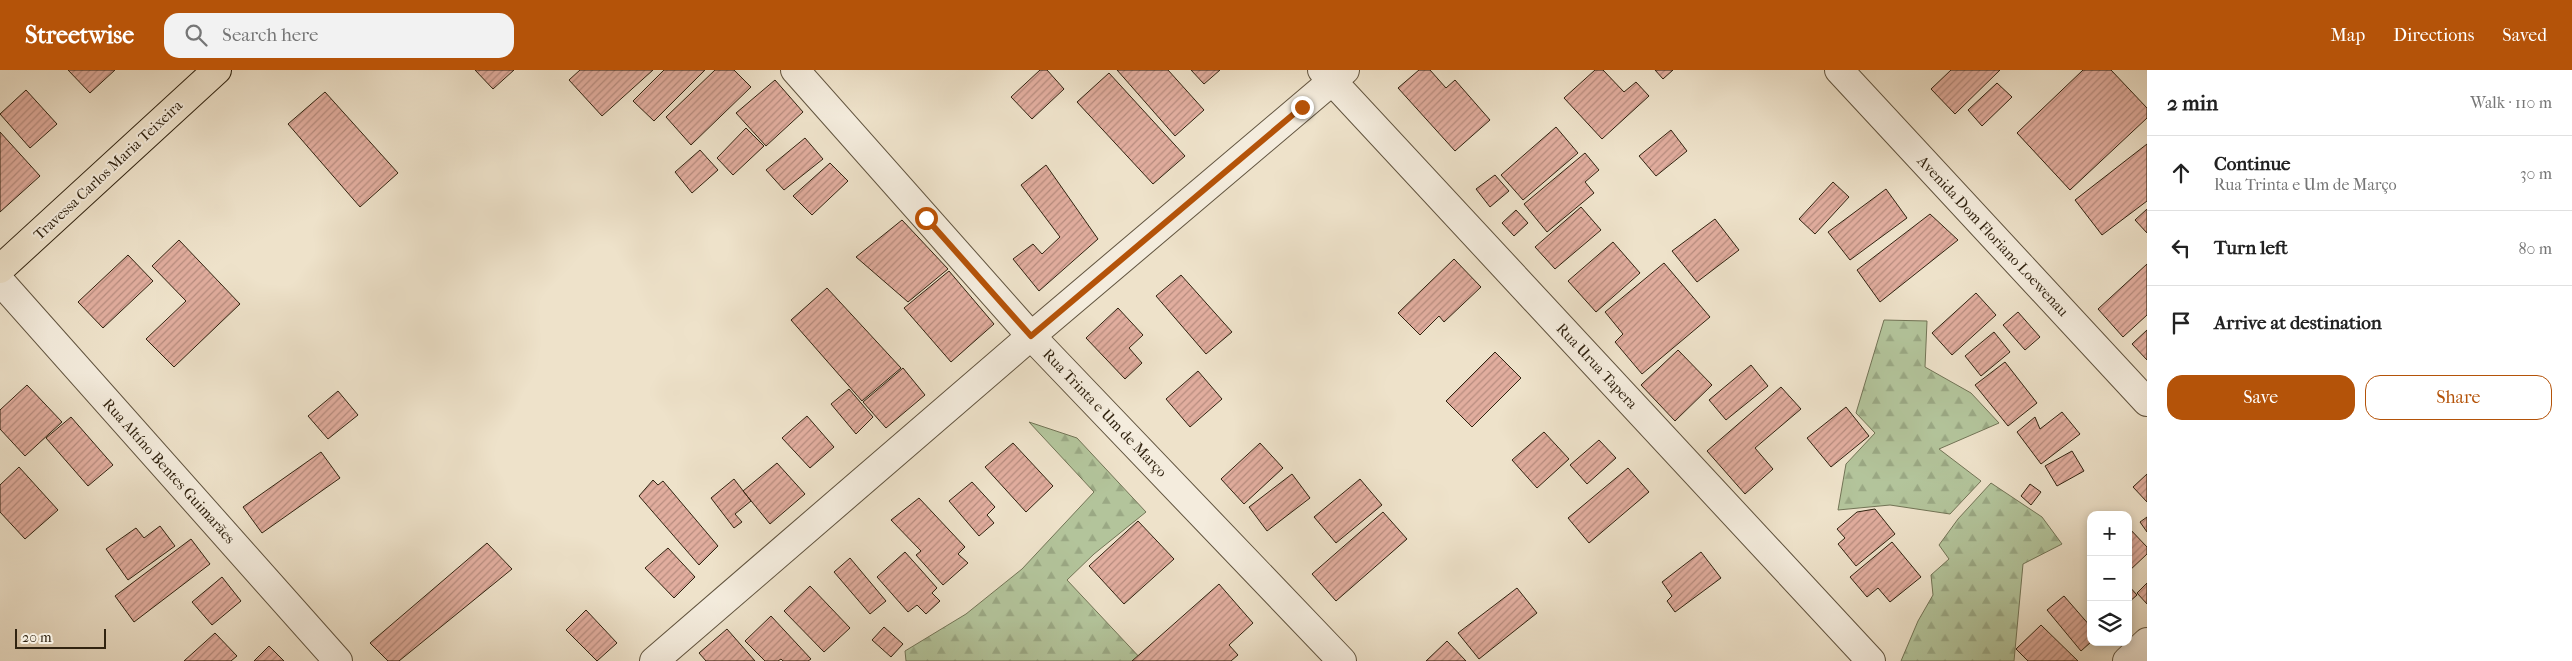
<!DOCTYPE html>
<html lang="en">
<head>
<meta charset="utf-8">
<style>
  :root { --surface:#fff; --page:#f2f2f2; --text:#222; --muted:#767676; --line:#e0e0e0; --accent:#b45309 }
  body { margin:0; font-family:"IM FELL French Canon",serif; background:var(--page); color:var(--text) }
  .controls { position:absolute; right:15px; bottom:15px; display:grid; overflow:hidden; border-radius:10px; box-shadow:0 2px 8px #0003 }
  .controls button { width:45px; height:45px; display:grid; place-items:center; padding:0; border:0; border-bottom:1px solid var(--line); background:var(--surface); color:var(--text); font:25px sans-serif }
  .scale { position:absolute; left:15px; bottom:12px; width:91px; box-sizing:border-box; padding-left:5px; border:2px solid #312310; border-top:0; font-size:14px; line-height:18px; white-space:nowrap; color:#312310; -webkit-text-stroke:4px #f4ecdd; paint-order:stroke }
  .stop { position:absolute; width:15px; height:15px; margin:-11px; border:4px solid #b45309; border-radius:50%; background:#fff }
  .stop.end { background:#b45309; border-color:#fff; box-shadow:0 1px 5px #0008 }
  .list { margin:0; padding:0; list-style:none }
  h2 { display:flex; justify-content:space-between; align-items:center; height:65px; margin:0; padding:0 20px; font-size:21px }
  h2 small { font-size:16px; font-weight:400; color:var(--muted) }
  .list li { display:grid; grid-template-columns:32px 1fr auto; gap:15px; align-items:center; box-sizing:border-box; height:75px; padding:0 20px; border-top:1px solid var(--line) }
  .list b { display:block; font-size:19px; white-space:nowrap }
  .list p { margin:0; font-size:16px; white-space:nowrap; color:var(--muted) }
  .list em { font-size:16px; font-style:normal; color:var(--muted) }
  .actions { display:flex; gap:10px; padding:15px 20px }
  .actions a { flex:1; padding:11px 0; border:1px solid var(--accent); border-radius:15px; text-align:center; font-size:18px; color:var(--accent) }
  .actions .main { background:var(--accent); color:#fff }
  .icon { flex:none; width:28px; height:28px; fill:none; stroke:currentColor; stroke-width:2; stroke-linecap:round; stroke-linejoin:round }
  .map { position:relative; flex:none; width:2147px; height:591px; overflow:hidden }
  header { display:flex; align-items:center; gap:30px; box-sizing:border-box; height:70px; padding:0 25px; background:var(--accent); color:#fff }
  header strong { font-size:24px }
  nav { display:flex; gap:28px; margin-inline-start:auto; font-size:18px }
  .search { width:350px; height:45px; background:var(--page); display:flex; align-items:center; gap:12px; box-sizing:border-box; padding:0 18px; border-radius:15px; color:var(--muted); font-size:19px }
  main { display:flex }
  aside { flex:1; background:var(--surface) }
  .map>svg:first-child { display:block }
</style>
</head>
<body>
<header>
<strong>Streetwise</strong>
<div class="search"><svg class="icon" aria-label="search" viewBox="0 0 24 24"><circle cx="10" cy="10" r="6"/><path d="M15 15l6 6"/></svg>Search here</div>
<nav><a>Map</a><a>Directions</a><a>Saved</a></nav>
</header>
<main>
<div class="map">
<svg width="2147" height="591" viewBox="0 0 2147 591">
  <defs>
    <pattern id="forest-firs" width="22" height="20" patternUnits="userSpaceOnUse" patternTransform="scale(1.25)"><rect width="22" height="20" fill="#b3c49b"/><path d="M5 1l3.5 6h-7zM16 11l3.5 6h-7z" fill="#9aa884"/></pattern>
    <pattern id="building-hatch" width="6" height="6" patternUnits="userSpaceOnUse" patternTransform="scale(1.25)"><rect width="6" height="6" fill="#e1ad9e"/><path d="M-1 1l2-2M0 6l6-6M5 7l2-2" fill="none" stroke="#b78c7f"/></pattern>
  </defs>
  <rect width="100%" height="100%" fill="#eee2ca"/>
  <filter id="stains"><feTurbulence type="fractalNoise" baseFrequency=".004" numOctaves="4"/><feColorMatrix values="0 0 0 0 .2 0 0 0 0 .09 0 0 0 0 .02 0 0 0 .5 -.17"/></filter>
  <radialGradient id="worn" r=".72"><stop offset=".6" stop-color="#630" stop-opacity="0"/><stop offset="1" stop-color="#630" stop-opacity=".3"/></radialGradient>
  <!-- forest -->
  <path fill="url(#forest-firs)" stroke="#727456" d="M1884,250L1927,251L1925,297L1971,323L1999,353L1939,379L1981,411L1950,444L1890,435L1838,440L1846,394L1875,363L1856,343Z
    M1029,352L1077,368L1146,442L1094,484L1067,510L1143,591H906L905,581L966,544L1022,499L1094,422Z
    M1991,413L2042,447L2062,474L2023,494L2014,591H1901L1918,551L1933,525L1931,505L1949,489L1939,475L1958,449Z"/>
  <!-- building -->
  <path fill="url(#building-hatch)" stroke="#312310" d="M68,0H115L90,23Z
    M475,0H514L493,19Z
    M580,0H653L602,46L569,10Z
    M664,0H705L654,51L633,31Z
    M715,0H734L751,17L691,75L666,47Z
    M1040,0H1047L1064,19L1032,49L1011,27Z
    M1117,0H1168L1204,40L1175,66Z
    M1191,0H1220L1204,14Z
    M1419,0H1430L1446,18L1455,10L1490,50L1455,81L1398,18Z
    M1595,0H1603L1624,22L1636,12L1649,26L1602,69L1564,28Z
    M1655,0H1673L1663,9Z
    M1951,0H2000L1955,44L1931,19Z
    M2083,0H2111L2147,38V48L2070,120L2017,63Z
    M1109,3L1185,86L1153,114L1077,32Z
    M775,10L803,42L766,76L736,43Z
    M1997,13L2012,27L1982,56L1968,40Z
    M26,20L57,54L30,78L0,44Z
    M325,22L398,103L360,137L288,54Z
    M1556,57L1578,83L1523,130L1501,105Z
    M746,58L764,76L733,105L717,88Z
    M1671,60L1687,81L1656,106L1639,86Z
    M0,62L40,106L0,142Z
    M805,68L823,89L784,120L766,100Z
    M2147,74V131L2102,165L2075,130Z
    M700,80L718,100L692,123L675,102Z
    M1585,83L1599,100L1585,112L1594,123L1547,162L1524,134Z
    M830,93L848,111L812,145L793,126Z
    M1046,95L1098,169L1039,221L1013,189L1033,174L1042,184L1060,167L1021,115Z
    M1495,105L1509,121L1490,137L1476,119Z
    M1833,112L1849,127L1815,164L1799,149Z
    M1886,119L1907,148L1850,190L1828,162Z
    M1581,137L1601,160L1555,199L1535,177Z
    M2147,139V163L2135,150Z
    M1516,140L1528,153L1514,166L1502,153Z
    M1930,144L1958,170L1880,232L1857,200Z
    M1715,149L1739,180L1697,212L1672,181Z
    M902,150L948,199L908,232L856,187Z
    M179,170L240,234L174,297L146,269L186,231L152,196Z
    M1613,172L1640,203L1596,242L1568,211Z
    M128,185L153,211L103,258L78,232Z
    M1454,189L1481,217L1444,252L1439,246L1420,265L1398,243Z
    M1664,193L1710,247L1642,304L1615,272L1623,264L1605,242Z
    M2147,194V245L2123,267L2098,239Z
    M949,201L994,254L951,292L904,238Z
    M1181,205L1232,262L1206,284L1156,226Z
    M827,218L901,298L862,331L791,250Z
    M1976,223L1996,245L1952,285L1932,263Z
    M1118,238L1143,265L1129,278L1142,293L1125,309L1086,268Z
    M2018,242L2040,267L2025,280L2003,255Z
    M2147,260V290L2132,274Z
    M1994,262L2010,282L1981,306L1965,286Z
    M1678,280L1712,315L1675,351L1641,315Z
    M1495,282L1521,308L1472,357L1446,331Z
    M2005,292L2037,333L2008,356L1975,315Z
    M1751,295L1768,316L1726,350L1709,330Z
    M903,298L925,325L886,358L863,332Z
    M1198,301L1222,329L1190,357L1166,329Z
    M27,315L62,352L25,386L0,359V340Z
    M1781,317L1801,339L1755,378L1773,399L1745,424L1707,381Z
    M849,319L873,347L856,364L831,334Z
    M338,321L358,345L328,369L308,346Z
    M1846,337L1869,366L1831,397L1807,368Z
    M2062,342L2080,364L2041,394L2017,362L2035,347L2040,359Z
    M807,346L834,377L810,398L782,368Z
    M71,347L113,395L88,416L46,368Z
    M1544,362L1569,389L1537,418L1512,390Z
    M1599,370L1616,388L1587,414L1570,395Z
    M1013,373L1053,416L1026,442L985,397Z
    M1260,373L1283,398L1244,434L1221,409Z
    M2072,381L2084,401L2057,416L2045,396Z
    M321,382L340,408L262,463L243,437Z
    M777,393L805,424L770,454L743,421Z
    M19,397L58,440L25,469L0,442V415Z
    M1628,398L1649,422L1589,473L1568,448Z
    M1292,404L1310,428L1267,461L1249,437Z
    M2147,404V432L2133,417Z
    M734,409L751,431L735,444L742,452L734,458L711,428Z
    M1360,409L1382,435L1336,473L1314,447Z
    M653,410L658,415L663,411L718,476L699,495L639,426Z
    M972,412L995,437L987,445L994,453L979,466L949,431Z
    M2030,414L2041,422L2031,435L2021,426Z
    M919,428L965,477L958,484L968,493L943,515L916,485L921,481L891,450Z
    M1875,439L1895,464L1856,496L1838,474L1845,468L1837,459L1857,442Z
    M1383,442L1407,469L1336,531L1312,504Z
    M2147,447V462L2140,452Z
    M1138,451L1174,489L1124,534L1089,496Z
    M160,456L175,476L128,510L106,479L136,458L144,468Z
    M2128,457L2147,477V484L2128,502Z
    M191,469L210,494L134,552L115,526Z
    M1892,472L1921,507L1890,532L1878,518L1867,527L1850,507Z
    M487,473L512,499L399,591H388L370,573Z
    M668,478L695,507L674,528L645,498Z
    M905,482L937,518L932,523L940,531L926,544L917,535L908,542L877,507Z
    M1701,482L1721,508L1675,542L1667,531L1672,526L1662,512Z
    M850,488L886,531L870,544L834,502Z
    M222,507L241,531L212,555L192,532Z
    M2147,513V534L2137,523Z
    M1219,514L1253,553L1229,575L1238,585L1231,591H1132Z
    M2128,515L2137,525L2128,533Z
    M810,516L850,558L824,582L784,541Z
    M1517,518L1537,543L1479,589L1458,563Z
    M2064,526L2091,557V572L2081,581L2047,540Z
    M586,540L617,573L597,591L566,560Z
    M771,546L811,589L808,591H783L781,589L778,591H765L745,571Z
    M2041,555L2078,591H2028L2016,579Z
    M884,557L903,574L891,587L872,570Z
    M727,559L755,591H706L699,583Z
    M215,563L237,586L231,591H184Z
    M1447,571L1466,591H1426Z
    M269,576L284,591H254Z"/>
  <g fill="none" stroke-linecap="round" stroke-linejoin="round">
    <defs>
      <path id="minor" d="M795,0L1031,266L1342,591
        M1322,0L1871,591
        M1839,0L2147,332
        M0,211L338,591
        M654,591L1031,266L1345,0
        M2127,591L2147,572"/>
      <path id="major" d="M0,199L217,0"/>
    </defs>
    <!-- minor casing -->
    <use href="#minor" stroke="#60533e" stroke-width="30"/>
    <!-- major casing -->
    <use href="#major" stroke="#312310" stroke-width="30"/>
    <!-- minor -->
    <use href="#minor" stroke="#f4ecdd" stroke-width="28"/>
    <!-- major -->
    <use href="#major" stroke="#eee2ca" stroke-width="28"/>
  </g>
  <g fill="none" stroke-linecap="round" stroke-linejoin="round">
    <!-- route -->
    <path stroke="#b45309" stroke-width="6" d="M926,148L1031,266L1302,37"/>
  </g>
  <g text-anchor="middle" stroke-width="4" stroke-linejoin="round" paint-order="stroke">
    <!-- street labels -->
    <g font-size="15" fill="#312310" stroke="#f4ecdd">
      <text transform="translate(108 100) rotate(-43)" y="5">Travessa Carlos Maria Teixeira</text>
      <text transform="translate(1993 166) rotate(47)" y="5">Avenida Dom Floriano Loewenau</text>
      <text transform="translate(1597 296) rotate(47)" y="5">Rua Urua Tapera</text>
      <text transform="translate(1105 343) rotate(46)" y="5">Rua Trinta e Um de Março</text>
      <text transform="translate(169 401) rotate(48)" y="5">Rua Altíno Bentes Guimarães</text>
    </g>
  </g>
  <rect width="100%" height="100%" filter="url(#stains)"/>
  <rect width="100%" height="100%" fill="url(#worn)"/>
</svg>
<div class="controls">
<button>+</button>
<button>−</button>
<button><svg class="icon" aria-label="layers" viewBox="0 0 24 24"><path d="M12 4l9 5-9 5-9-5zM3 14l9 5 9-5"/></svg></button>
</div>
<div class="scale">20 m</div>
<div class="stop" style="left:926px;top:148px"></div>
<div class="stop end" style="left:1302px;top:37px"></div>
</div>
<aside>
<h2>2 min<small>Walk · 110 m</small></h2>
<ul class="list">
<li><svg class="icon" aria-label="ahead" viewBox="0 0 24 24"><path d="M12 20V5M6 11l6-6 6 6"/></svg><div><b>Continue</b><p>Rua Trinta e Um de Março</p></div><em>30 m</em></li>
<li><svg class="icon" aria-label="left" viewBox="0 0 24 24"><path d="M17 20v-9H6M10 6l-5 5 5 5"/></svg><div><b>Turn left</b></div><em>80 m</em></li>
<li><svg class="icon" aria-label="arrive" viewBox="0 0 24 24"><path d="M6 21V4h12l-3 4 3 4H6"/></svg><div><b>Arrive at destination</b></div></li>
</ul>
<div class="actions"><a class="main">Save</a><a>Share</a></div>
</aside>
</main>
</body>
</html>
